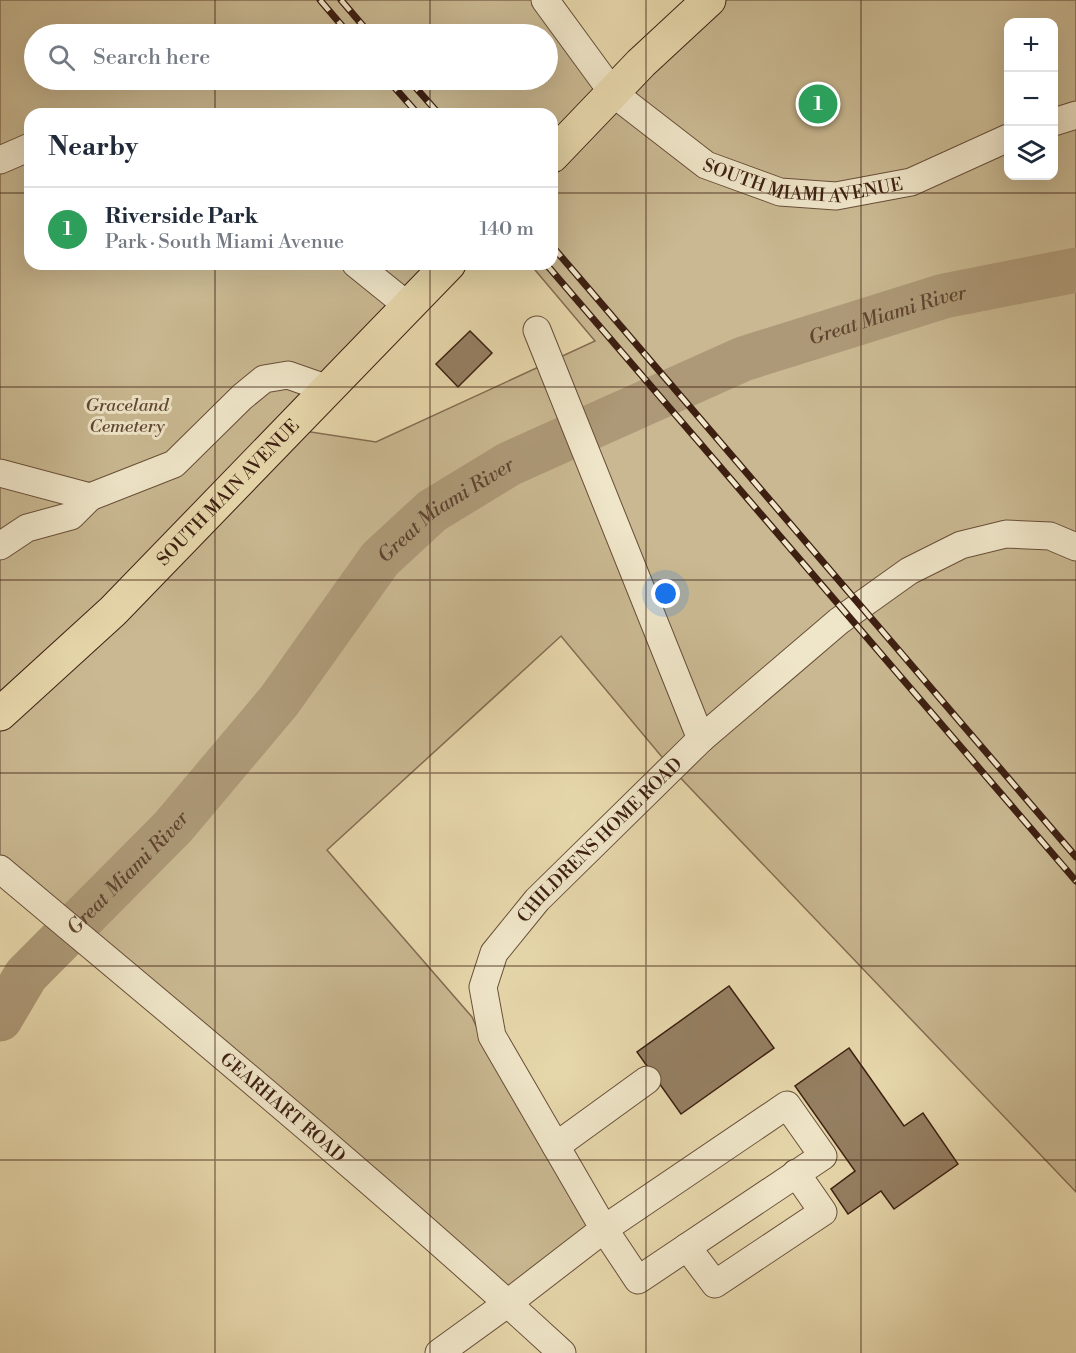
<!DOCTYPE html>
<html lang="en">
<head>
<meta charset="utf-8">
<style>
  :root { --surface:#fff; --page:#f6f6f7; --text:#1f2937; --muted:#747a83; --line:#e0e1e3; --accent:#8f2418 }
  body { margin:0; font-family:"Libre Bodoni",serif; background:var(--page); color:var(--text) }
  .controls { position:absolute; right:18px; top:18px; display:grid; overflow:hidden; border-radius:12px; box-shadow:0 6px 24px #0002 }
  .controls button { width:54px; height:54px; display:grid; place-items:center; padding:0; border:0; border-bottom:2px solid var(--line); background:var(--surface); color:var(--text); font:30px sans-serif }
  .you { position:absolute; left:666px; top:594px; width:21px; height:21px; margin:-15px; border:4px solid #fff; border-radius:50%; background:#1a73e8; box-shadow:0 0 0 9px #1a73e833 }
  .badge { display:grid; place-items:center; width:39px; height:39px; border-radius:50%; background:var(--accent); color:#fff; font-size:20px; font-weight:700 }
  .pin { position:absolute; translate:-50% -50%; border:3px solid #fff; box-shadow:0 2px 6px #0006 }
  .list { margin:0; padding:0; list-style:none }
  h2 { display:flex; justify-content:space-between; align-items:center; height:78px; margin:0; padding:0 24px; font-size:26px }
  h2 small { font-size:20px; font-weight:400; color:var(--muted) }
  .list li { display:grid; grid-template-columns:39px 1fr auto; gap:18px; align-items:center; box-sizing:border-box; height:84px; padding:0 24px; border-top:2px solid var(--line) }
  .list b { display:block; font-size:22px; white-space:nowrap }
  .list p { margin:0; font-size:20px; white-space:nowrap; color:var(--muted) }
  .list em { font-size:20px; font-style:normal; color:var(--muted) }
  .icon { flex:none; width:33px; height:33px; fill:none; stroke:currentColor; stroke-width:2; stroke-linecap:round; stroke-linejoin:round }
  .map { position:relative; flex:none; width:1076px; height:1353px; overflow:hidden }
  .search { position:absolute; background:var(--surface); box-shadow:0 6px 24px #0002; left:24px; top:24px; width:534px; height:66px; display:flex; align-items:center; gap:15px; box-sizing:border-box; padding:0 21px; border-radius:33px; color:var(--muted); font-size:22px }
  .panel { position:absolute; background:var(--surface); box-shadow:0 6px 24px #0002; left:24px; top:108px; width:534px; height:162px; border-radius:18px }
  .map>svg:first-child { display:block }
</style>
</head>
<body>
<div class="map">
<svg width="1076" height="1353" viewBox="0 0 1076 1353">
  <rect width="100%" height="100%" fill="#e6d7ab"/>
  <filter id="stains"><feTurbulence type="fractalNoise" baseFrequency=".00333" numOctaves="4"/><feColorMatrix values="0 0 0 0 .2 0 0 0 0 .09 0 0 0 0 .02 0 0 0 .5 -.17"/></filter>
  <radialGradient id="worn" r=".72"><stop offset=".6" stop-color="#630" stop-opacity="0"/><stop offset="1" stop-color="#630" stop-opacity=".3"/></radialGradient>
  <!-- green -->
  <path fill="#c9b891" stroke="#846c52" stroke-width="1.5" fill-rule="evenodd" d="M0,0H545L613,93L709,0H1076V1192L672,769L561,636L327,850L472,1017L492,1061L583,1209L590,1233L508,1303L0,869ZM1008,22H1054V176H1008ZM34,34H548V80H34ZM30,114H552V264H530L595,341L376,442L291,429L449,264H30Z"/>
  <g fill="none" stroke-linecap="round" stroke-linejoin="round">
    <!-- river -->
    <path stroke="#ad9977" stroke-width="45" id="s1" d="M0,1019L26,975L173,827L279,701L380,559L432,511L509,464L743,359L944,296L1076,270"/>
  </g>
  <!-- building -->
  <path fill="#957f62" stroke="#3e2012" stroke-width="1.5" d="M470,331L492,353L458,387L436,364Z
    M729,986L774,1048L681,1114L637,1052Z
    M849,1048L904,1126L923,1113L958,1164L894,1209L881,1191L848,1214L831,1189L855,1171L795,1086Z"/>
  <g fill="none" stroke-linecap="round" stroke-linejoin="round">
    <defs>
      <g id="minor">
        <path id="s2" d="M545,0L613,93L706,165L780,192L836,196L911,182L1008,138"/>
        <path d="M1054,122L1076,115"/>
        <path d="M0,160L30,147"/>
        <path d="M356,264L408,306"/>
        <path d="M537,330L701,739"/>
        <path d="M0,473L90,497L174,464L242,397L264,379L288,375L328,389"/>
        <path d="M0,546L27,528L71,516L90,497"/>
        <path id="s3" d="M0,869C189,1028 380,1185 562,1353"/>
        <path d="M787,1105L823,1156L638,1280L604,1229Z"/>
        <path d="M556,1146L647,1080"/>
        <path d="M687,1247L715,1284L823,1212L796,1173"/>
        <path id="s4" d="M439,1353L508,1303L604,1229L492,1036L483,987L494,953L537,900L701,739L839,621L909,571L961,545L1006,534L1050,536L1076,547"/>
      </g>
      <g id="major">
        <path d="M552,156L641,63L709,0"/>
        <path id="s5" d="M0,714L113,611L449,264"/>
      </g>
    </defs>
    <!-- minor casing -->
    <use href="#minor" stroke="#684e38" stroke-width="29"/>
    <!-- major casing -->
    <use href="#major" stroke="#3e2012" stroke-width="35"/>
    <!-- minor -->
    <use href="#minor" stroke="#efe5c8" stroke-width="27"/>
    <!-- major -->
    <use href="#major" stroke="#e6d7ab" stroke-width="33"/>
    <defs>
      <path id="rail" d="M320,0L349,34
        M341,0L370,34
        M388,80L418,114
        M409,80L439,114
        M552,246L1076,857
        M546,264L1076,881"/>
    </defs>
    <!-- rail casing -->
    <use href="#rail" stroke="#3e2012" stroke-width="7"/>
    <!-- rail -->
    <use href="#rail" stroke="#efe5c8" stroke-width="4.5" stroke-dasharray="14" stroke-linecap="butt"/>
  </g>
  <!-- grid -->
  <path fill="none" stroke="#3e2012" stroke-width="1.5" stroke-opacity="0.55" d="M215,0V34M430,0V34M646,0V1353M861,0V1353M215,80V114M430,80V114M0,193H30M552,193H1076M215,264V1353M430,264V1353M0,387H1076M0,580H1076M0,773H1076M0,966H1076M0,1160H1076"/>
  <g text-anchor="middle" stroke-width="6" stroke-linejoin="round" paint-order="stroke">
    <!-- street labels -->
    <g font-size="18" fill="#3e2012" stroke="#efe5c8">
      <text dy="6" stroke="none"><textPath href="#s2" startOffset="333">SOUTH MIAMI AVENUE</textPath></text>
      <text dy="6" stroke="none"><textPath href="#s5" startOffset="318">SOUTH MAIN AVENUE</textPath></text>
      <text dy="6" stroke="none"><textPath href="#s4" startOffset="670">CHILDRENS HOME ROAD</textPath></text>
      <text dy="6" stroke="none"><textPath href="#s3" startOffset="370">GEARHART ROAD</textPath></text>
    </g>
    <!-- park labels -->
    <g font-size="18" font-style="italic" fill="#614632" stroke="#efe5c8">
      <text x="127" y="411">Graceland<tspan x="127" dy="21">Cemetery</tspan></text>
    </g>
    <!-- water labels -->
    <g font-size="20" font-style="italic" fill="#5f4430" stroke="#efe5c8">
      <text dy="7" stroke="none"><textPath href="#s1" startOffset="1167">Great Miami River</textPath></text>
      <text dy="7" stroke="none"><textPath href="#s1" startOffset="681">Great Miami River</textPath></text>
      <text dy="7" stroke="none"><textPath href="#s1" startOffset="195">Great Miami River</textPath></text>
    </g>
  </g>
  <rect width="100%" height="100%" filter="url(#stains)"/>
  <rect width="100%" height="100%" fill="url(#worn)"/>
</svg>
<div class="controls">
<button>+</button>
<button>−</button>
<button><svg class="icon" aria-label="layers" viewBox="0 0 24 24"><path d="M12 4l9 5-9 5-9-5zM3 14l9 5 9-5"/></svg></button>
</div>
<div class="you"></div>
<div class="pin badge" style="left:818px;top:104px;background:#2e9e5b">1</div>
<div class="search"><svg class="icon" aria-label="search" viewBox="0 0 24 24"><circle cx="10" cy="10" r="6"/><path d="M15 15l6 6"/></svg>Search here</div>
<section class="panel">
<h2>Nearby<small></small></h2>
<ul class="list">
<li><span class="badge" style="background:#2e9e5b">1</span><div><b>Riverside Park</b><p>Park · South Miami Avenue</p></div><em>140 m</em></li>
</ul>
</section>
</div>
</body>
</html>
